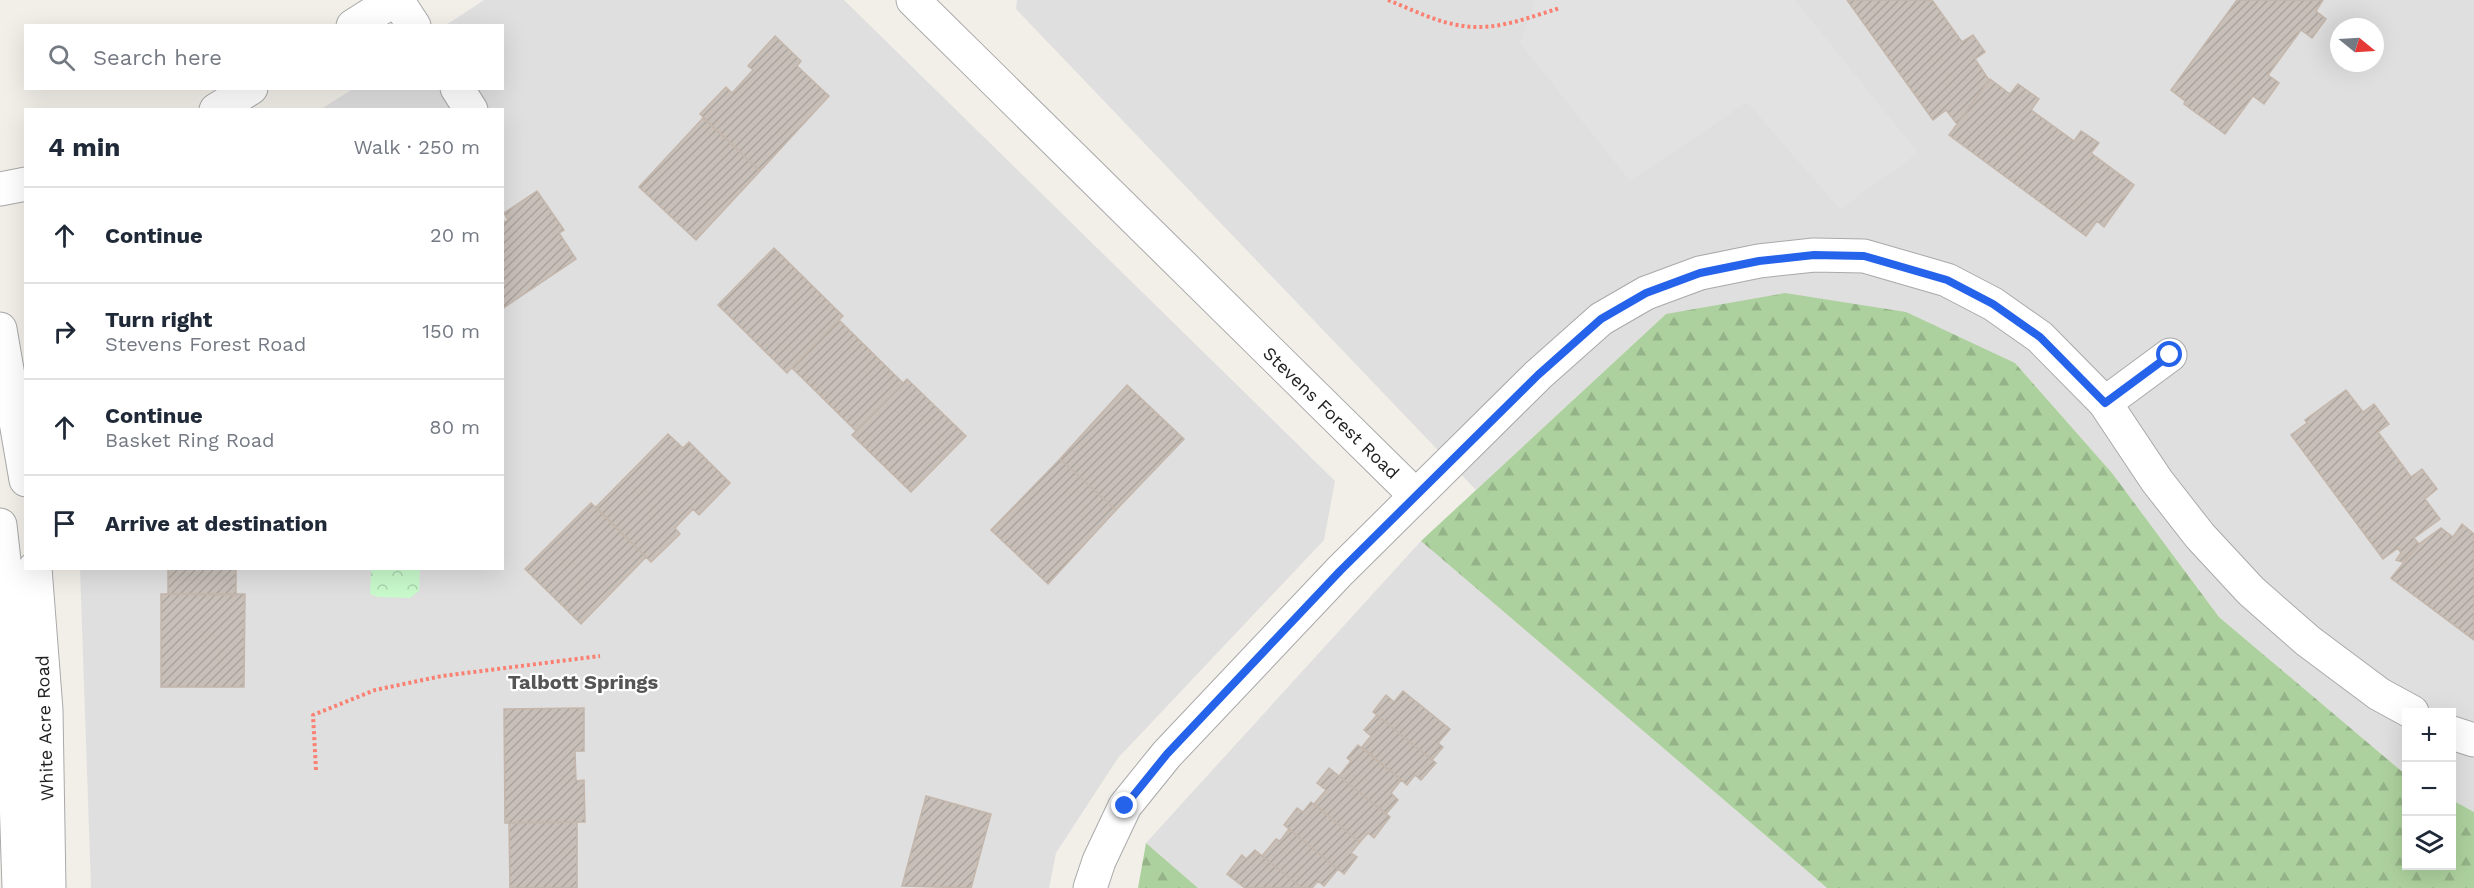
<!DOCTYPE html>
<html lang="en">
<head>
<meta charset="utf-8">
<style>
  :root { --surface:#fff; --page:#f2f2f3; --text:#1f2937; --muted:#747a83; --line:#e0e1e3 }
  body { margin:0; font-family:"Work Sans",sans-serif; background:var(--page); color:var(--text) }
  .controls { position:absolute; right:18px; bottom:18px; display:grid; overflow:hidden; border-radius:0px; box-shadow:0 6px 24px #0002 }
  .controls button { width:54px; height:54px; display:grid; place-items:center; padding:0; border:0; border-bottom:2px solid var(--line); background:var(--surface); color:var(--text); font:30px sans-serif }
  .compass { position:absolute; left:2330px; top:18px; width:54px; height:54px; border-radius:50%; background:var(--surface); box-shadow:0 6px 24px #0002; rotate:108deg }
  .stop { position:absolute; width:18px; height:18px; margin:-14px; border:4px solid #2563eb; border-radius:50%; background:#fff }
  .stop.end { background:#2563eb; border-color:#fff; box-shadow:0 2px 6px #0008 }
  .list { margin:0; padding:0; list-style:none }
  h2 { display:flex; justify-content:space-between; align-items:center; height:78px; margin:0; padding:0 24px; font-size:26px }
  h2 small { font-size:20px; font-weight:400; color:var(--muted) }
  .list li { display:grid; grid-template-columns:39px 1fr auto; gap:18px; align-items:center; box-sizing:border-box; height:96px; padding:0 24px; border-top:2px solid var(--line) }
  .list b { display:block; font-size:22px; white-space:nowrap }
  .list p { margin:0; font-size:20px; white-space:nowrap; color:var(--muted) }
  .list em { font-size:20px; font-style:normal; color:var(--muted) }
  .icon { flex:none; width:33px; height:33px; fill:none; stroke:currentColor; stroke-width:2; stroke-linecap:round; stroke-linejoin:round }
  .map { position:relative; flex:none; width:2474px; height:888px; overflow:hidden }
  .search { position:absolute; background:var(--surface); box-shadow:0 6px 24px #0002; left:24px; top:24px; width:480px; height:66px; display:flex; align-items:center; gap:15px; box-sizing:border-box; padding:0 21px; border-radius:0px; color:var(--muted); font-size:22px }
  .panel { position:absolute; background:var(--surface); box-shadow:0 6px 24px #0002; left:24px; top:108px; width:480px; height:462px; border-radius:0px }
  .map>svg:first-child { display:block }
</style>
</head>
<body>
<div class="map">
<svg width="2474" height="888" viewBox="0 0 2474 888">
  <defs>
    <pattern id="forest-firs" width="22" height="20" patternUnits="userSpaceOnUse" patternTransform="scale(1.5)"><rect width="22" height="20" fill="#add19e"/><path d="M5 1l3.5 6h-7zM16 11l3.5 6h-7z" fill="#95b388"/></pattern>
    <pattern id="park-crowns" width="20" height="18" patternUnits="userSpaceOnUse" patternTransform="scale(1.5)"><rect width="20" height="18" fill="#c8facc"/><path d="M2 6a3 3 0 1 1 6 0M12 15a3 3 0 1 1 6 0" fill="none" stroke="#acd6af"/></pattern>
    <pattern id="building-hatch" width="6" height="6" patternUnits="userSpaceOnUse" patternTransform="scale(1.5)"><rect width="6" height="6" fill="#c7bfb8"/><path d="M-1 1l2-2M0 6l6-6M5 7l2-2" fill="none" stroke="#aba49e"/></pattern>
  </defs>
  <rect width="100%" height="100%" fill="#f2efe9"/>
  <!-- residential -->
  <path fill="#e0dfdf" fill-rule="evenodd" d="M484,0H844L1335,481L1324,540L1118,758L1056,853L1049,888H91L80,569L502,568V110L321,109L353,89L502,88V26L446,25Z
    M1017,0H2474V812L2452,800V712H2406V775L2219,617L2112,473L2015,363L1666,314L1476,490L1016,9ZM2339,27H2375V63H2339Z
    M1421,541L1827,888H1198L1146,843Z"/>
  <!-- forest -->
  <path fill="url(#forest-firs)" d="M1785,293L1906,312L2015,363L2112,473L2219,617L2406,775V866H2452V800L2474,812V888H1827L1421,541L1666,314Z
    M1146,843L1198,888H1138Z"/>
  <!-- park -->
  <path fill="url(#park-crowns)" d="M371,569H420L419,591L410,598L378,597L370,594Z"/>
  <!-- parking -->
  <path fill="#e2e2e2" d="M1535,0H1795L1918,153L1840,209L1747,102L1630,181L1520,43Z"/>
  <!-- building -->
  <path fill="url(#building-hatch)" stroke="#c4b6ab" stroke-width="1.5" d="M1847,0H1932L1962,42L1973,35L1985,52L1975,59L1989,80L1957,124L1946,110L1933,120Z
    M2237,0H2323L2316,11L2326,19L2312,38L2301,30L2268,75L2279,83L2264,104L2253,96L2225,134L2184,104L2185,101L2171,90Z
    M775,36L801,61L797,66L829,96L760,171L700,114L726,87L732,93L753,70L748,66Z
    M1990,79L2010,94L2018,84L2039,99L2031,110L2074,141L2081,131L2099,143L2091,153L2134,185L2104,227L2097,221L2086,236L1949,135Z
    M703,118L760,171L696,240L639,187Z
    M537,191L564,230L559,233L576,259L502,309V223L508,220L504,213Z
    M774,248L843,316L787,373L718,305Z
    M839,320L903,383L856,431L792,368Z
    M907,379L966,436L911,492L852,435Z
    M1127,385L1184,439L1116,510L1060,459Z
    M2346,390L2363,412L2374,404L2389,424L2378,432L2411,477L2422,469L2437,489L2425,499L2440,519L2414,538L2419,544L2402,562L2396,560L2401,553L2398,548L2383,559L2291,435L2307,423L2305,420Z
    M668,434L683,448L689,442L730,483L699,515L693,509L675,528L680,534L651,562L596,507Z
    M1060,459L1116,510L1048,584L991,530Z
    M591,503L646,557L581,624L525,569Z
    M2462,524L2474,534V640L2391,578L2419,544L2441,528L2453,537Z
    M168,568H236V595L168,594Z
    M161,594H245L244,687H161Z
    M1403,691L1450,729L1438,743L1443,747L1432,760L1373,712L1386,695L1394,702Z
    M584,708V751H575L576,781L584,780L585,822L505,823L504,709Z
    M1377,715L1436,763L1421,780L1415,775L1407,785L1362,747L1371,736L1364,730Z
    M1358,745L1401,780L1391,793L1398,800L1386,814L1339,776L1351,761L1347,758Z
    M1329,768L1390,817L1374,838L1368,833L1360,842L1314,804L1326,790L1317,783Z
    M926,796L991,814L971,888L902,886Z
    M1311,802L1360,842L1351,853L1357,857L1344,874L1284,825L1297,808L1303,812Z
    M577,822V888H510L509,823Z
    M1289,829L1338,869L1324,886L1318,881L1312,888H1302L1262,856L1276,839L1280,841Z
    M1255,850L1262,856L1302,888H1245L1227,874L1242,855L1246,859Z"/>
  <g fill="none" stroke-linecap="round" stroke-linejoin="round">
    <defs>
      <path id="minor" d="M397,0L414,26
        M913,0L1416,496
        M353,26L394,0
        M457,88L471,110
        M216,110L251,88
        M0,189L26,184
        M0,329L26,480
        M2105,403L2170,355
        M0,525L10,614L19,888
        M35,568L46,710L49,888
        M2452,733L2474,740
        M1090,888L1099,861L1125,806L1167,754L1340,571L1538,375L1601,319L1646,293L1700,273L1759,261L1814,255L1864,256L1947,280L1993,304L2040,337L2105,403L2157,481L2200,536L2251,591L2308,641L2379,694L2412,712"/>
    </defs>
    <!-- minor casing -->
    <use href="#minor" stroke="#a9a9a9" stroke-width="35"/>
    <!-- path -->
    <path stroke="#fa8072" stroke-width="4" stroke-dasharray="3 3" stroke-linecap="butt" d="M1388,0C1413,10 1438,23 1464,26C1496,31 1530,17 1560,8
      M316,770L313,715L375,690L442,676L600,656"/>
    <!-- minor -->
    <use href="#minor" stroke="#fff" stroke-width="33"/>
  </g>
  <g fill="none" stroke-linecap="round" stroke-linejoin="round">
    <!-- route -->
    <path stroke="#2563eb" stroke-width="8" d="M1125,806L1167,754L1340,571L1538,375L1601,319L1646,293L1700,273L1759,261L1814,255L1864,256L1947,280L1993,304L2040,337L2105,403L2170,355"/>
  </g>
  <g text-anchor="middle" stroke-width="4.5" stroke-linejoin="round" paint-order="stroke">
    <!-- street labels -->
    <g font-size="18" fill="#222" stroke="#fff">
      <text transform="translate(1331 413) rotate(44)" y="6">Stevens Forest Road</text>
      <text transform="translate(45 728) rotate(-92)" y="6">White Acre Road</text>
    </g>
    <!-- neighbourhood labels -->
    <g font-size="20" font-weight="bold" fill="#555" stroke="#fff">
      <text x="583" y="689">Talbott Springs</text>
    </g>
  </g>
</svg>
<div class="controls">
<button>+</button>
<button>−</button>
<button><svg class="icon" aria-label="layers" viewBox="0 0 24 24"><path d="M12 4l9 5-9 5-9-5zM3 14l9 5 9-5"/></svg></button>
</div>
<svg class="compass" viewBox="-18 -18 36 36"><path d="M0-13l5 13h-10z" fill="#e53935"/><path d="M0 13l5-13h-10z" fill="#747a83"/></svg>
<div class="stop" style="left:2170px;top:355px"></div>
<div class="stop end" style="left:1125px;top:806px"></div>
<div class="search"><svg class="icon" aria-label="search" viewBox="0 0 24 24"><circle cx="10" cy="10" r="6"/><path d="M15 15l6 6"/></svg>Search here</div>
<section class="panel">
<h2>4 min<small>Walk · 250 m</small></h2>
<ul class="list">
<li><svg class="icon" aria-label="ahead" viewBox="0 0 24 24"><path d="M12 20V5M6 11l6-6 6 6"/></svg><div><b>Continue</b></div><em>20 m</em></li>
<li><svg class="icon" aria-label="right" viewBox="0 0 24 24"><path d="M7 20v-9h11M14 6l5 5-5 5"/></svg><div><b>Turn right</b><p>Stevens Forest Road</p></div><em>150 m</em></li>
<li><svg class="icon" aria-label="ahead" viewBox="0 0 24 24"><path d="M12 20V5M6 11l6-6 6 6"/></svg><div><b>Continue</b><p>Basket Ring Road</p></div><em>80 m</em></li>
<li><svg class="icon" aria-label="arrive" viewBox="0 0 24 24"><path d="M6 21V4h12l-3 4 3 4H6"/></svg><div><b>Arrive at destination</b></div></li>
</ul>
</section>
</div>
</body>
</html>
